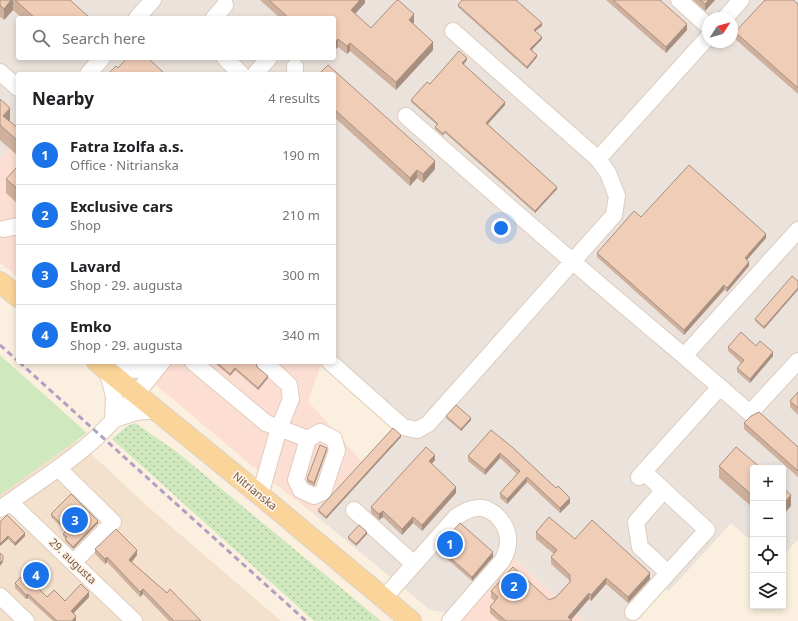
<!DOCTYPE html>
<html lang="en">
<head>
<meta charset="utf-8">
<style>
  :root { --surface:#fff; --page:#f6f6f6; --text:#202124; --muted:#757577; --line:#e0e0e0; --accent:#1a73e8 }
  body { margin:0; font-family:"Noto Sans",sans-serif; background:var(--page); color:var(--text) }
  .controls { position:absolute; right:12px; bottom:12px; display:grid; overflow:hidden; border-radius:4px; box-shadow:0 2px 6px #0003 }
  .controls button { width:36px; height:36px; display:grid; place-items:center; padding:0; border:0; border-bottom:1px solid var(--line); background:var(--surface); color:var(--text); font:20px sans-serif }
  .compass { position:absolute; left:702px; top:12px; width:36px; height:36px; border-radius:50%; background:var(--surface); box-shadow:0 2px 6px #0003; rotate:54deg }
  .you { position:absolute; left:501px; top:228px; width:14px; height:14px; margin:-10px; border:3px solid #fff; border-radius:50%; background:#1a73e8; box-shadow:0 0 0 6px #1a73e833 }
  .badge { display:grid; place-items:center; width:26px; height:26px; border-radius:50%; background:var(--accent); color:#fff; font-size:13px; font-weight:700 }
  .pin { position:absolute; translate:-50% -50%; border:2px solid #fff; box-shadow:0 1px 4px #0006 }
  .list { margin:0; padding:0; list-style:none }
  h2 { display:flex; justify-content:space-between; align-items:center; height:52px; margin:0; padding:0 16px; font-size:17px }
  h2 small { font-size:13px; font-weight:400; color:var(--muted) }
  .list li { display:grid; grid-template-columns:26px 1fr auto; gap:12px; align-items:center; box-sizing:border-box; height:60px; padding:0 16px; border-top:1px solid var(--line) }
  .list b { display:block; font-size:15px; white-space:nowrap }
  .list p { margin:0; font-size:13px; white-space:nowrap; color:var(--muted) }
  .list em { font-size:13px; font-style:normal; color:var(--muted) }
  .icon { flex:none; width:22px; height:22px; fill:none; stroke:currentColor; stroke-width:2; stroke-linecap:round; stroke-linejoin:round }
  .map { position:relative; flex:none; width:798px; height:621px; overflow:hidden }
  .search { position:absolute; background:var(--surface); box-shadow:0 2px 6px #0003; left:16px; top:16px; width:320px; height:44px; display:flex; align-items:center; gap:10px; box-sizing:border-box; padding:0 14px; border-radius:4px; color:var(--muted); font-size:15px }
  .panel { position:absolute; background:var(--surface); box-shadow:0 2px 6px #0003; left:16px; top:72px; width:320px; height:292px; border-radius:4px }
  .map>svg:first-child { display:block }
</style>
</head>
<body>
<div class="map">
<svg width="798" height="621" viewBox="0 0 798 621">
  <defs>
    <pattern id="grass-dots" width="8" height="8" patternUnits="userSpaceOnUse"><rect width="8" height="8" fill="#d0e8be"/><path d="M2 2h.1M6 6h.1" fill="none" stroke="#adbf9c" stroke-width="1.8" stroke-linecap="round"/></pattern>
  </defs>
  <rect width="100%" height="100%" fill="#fbf0df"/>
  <!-- residential -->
  <path fill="#f3e1ce" d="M0,369L145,504L281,621H0Z"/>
  <!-- commercial -->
  <path fill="#fcded3" d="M18,140V277L0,263V159Z
    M129,362H322L308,401L362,462L314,514L252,466Z
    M512,556L583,621H457Z"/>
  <!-- industrial -->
  <path fill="#eae2db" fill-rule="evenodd" d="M0,0H798V539L783,556V468H753V542L731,523L669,591L664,588L635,621H583L512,556L447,613L430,610L314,514L394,426L334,362V74H18V140L0,159ZM18,18H334V58H18ZM708,18H732V42H708Z"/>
  <!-- grass -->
  <path fill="url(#grass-dots)" d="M135,423L177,452L381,621H314L112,439L127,426Z"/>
  <!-- park -->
  <path fill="#d0e8be" d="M0,355L87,433L0,495Z"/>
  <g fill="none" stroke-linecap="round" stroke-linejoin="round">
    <defs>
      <path id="minor" d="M679,0L708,26
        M137,18L153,0
        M214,18L225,5
        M725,18L741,0
        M453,31L598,159
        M225,58L241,74
        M0,72L18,88
        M88,74L102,58
        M255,74L269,58
        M295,74V67
        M406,116C497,197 590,277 684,356L798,230
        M4,229L17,226L18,227
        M684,356L750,413L798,361
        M193,362L266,423L308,439
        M330,362L403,427L417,430L428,424L614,215L617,196L608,173L598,159L708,37
        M113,419L114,396L107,370H135L158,367
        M115,419L137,412L156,410
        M320,432L334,439L337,450L323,492L314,496L301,490L296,480L308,439Z
        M58,468L113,522L74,562
        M639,477L720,387
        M664,490L636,522L640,547L668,573
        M260,495L279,428L291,399L289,385L264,362
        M10,502L134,621
        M0,509C33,485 68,464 98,436C121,414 142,387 162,362
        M354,510L414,564
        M0,596L26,621
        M384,598L456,517C462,513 470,508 478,508C485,507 490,511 495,514C510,528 512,544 502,561L450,621
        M633,612L707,530L644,472"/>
      <path id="major" d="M0,282L18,297
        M97,362L260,495L411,621"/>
    </defs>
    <!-- minor casing -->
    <use href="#minor" stroke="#dfccbc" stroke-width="18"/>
    <!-- major casing -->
    <use href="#major" stroke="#dad3cf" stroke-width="22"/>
    <!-- minor -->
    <use href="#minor" stroke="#fff" stroke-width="16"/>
    <!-- major -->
    <use href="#major" stroke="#fad498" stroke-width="20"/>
    <!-- rail -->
    <path stroke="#b29fc3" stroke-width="3" stroke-dasharray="6 4" stroke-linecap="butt" d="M0,345L18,361
      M19,362L306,621"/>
  </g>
  <!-- wall -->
  <path fill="#ceb09d" d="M0,0H70L90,18H22L13,10L4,20L0,17Z
    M260,0H365V3L355,14L371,28L414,22L413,24L433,50L396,90L350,51L347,54L338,47L336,49L334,47V18H280Z
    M606,0H660L687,30L666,53Z
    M693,0H715L705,11Z
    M798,4V94L735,39V32Z
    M458,5L542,26L535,31L542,39L532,50L537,57L527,69L458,7Z
    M467,60L463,65L505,105L488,124L557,189L535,213L445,133L443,136L435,129V127L437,125L411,102V100L430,84Z
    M334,74L435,169L423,183L417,178L410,186L334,117Z
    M0,99L10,122L18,128V156L0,140Z
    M18,166V204L6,193V179Z
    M641,217L766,238L747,260L749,266L727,292L724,290L684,335L597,257V253Z
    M798,281L764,329L755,321V319Z
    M756,346L773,356L750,383L737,372V368L741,363L728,351V347Z
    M216,362L257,367L268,378L258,390L235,370L230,376L216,364Z
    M798,392V415L790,407V401Z
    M446,416L471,420L461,431L446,418Z
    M744,423L798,447V477L744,429Z
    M491,430L570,503L560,513L527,482L507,504L500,498V493L517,474L500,458L485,475L468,461V456Z
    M401,437L326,519L318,512V510Z
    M327,450L314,486L307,482V479Z
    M435,460L431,464L456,493L422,531L413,523L402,535L383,517L379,520L371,513V507Z
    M719,466L753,468V508L719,478Z
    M51,514L98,523L73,549L65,541V538L63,536V534L66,531L51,517Z
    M0,522L25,536L15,546L8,539Z
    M536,532L575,539L650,579L628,603L606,584L591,601L589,599L571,620L572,621H499L490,613V607L495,601L491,598V591L549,600L556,597L570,582V581L551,564V557L554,554L536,539Z
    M367,534L356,546L348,539V537Z
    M438,547L493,557L472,581L438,551Z
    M95,549L137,555L132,562L167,593L201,621H169L143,594L140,597L107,562L105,564L95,554Z
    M15,583L47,597L65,601L89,597L73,613L76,620V621H53L28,598L26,599L15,588Z"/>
  <!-- shaded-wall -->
  <path fill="#a89080" d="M11,0H13V10L4,20V9Z
    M360,0H365V3L351,18V10Z
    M709,0H715L705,11V4Z
    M414,14V22L409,28V20Z
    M542,23V26L534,32V30Z
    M687,24V30L666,53V47Z
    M542,37V39L530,51V49Z
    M338,39V47L336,49V41Z
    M433,42V50L396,90V82Z
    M350,43V51L347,54V46Z
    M537,55V57L527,69V67Z
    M467,58V60L462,66V63Z
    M505,102V105L486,126V123Z
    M10,108V123L3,116Z
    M435,161V169L423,183V174Z
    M417,170V178L410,186V178Z
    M557,187V189L535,213V211Z
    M766,234V238L745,262V258Z
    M749,262V266L727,292V288Z
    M724,285V290L684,335V330Z
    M798,288V290L764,329V327Z
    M773,352V356L750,383V379Z
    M235,368V370L230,376V374Z
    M268,376V378L258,390V388Z
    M471,418V420L461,431V429Z
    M401,435V437L326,519V517Z
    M327,448V450L314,486V483Z
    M500,453V458L485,475V470Z
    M435,455V460L429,467V461Z
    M527,477V482L507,504V499Z
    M456,487V493L422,531V525Z
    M791,495V506L783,515V504Z
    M570,498V503L560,513V508Z
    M383,511V517L379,520V514Z
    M413,517V523L402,535V529Z
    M98,521V523L73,549V547Z
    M367,532V534L356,546V544Z
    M25,533V536L15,546V543Z
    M8,536V539L0,546V544Z
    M137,550V555L129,565V560Z
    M493,552V557L472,581V577Z
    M107,557V562L105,564V559Z
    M3,560V562L0,566V563Z
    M650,573V579L628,603V597Z
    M606,578V584L591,601V595Z
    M143,589V594L140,597V592Z
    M89,592V597L71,616V611Z
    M589,593V599L570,621L568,617Z
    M28,594V598L26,599V595Z
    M76,616V621H72Z"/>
  <!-- building -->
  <path fill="#f0cdb7" stroke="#a89080" d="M0,0H11L4,9L0,5Z
    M15,0H70L90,18H35Z
    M269,0H360L351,10L371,28L397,0H398L414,14L409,20L433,42L396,82L350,43L347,46L338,39L336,41L334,39V18H289Z
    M462,0H516L542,23L534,30L542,37L530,49L537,55L527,67L458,5Z
    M613,0H660L687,24L666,47Z
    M700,0H709L705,4Z
    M765,0H793L798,4V88L735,32Z
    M459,51L467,58L462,63L505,102L486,123L557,187L535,211L445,131L443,134L435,127L438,124L411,100L427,82L430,84Z
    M127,58H148L165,74H108L116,66L118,68Z
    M328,65L435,161L423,174L417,170L410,178L334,109V74H319Z
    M0,99L10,108L3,116L18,128V141L0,125Z
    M689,165L766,234L745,258L749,262L727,288L724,285L684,330L597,253L634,211L641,217Z
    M18,166V189L6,179Z
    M792,276L798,281V288L764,327L755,319Z
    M741,332L756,346L760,341L773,352L750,379L737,368L744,360L728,347Z
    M216,362H256L257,367L268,376L258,388L235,368L230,374Z
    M798,392V408L790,401Z
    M456,405L471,418L461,429L446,416Z
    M759,412L798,447V471L744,423L751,416Z
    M393,428L401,435L326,517L318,510Z
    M491,430L512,447L556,488L558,486L570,498L560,508L527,477L507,499L500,493L520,471L500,453L485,470L468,456Z
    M320,445L327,448L314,483L307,479Z
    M426,447L435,455L429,461L456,487L422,525L413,517L402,529L383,511L379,514L371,507Z
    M736,447L761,468H753V496L719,466Z
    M783,488L791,495L783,504Z
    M71,494L98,521L73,547L65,539L67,537L63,534L67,530L51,514Z
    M7,515L25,533L15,543L8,536L0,544V522Z
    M549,517L575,539L592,520L650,573L628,597L606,578L591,595L589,593L568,617L572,621H506L490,607L498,597L491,591L513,567L549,600L556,597L570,582V575L551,557L557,550L536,532Z
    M460,523L493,552L472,577L438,547Z
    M359,525L367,532L356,544L348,537Z
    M116,529L137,550L129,560L167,593L170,589L201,621H174L143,589L140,592L107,557L105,559L95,549Z
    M0,553L3,556V560L0,563Z
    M24,574L47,597L54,590L65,601L81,584L89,592L71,611L76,616L72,621H57L28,594L26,595L15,583Z"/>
  <g text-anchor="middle" stroke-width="3.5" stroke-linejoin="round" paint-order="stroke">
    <!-- street labels -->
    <g font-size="11" fill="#715648" stroke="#fff4e5">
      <text transform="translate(255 491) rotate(39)" y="4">Nitrianska</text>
      <text transform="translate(73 561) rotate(44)" y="4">29. augusta</text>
    </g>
  </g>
</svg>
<div class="controls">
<button>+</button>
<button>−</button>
<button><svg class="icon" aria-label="locate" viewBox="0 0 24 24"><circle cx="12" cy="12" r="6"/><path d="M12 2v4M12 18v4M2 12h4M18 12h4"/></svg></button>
<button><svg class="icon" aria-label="layers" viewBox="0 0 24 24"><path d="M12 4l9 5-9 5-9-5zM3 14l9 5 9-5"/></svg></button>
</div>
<svg class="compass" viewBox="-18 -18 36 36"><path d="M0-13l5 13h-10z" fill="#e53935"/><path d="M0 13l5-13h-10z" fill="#757577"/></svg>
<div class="you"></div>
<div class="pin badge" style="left:450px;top:544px">1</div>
<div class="pin badge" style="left:514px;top:586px">2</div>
<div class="pin badge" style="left:75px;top:520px">3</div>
<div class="pin badge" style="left:36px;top:575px">4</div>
<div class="search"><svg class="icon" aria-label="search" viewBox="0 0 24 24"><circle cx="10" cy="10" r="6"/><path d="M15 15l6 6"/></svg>Search here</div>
<section class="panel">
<h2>Nearby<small>4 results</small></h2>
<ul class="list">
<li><span class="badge">1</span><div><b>Fatra Izolfa a.s.</b><p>Office · Nitrianska</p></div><em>190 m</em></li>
<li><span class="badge">2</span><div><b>Exclusive cars</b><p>Shop</p></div><em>210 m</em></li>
<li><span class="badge">3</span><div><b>Lavard</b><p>Shop · 29. augusta</p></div><em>300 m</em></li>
<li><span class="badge">4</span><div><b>Emko</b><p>Shop · 29. augusta</p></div><em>340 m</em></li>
</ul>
</section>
</div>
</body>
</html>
